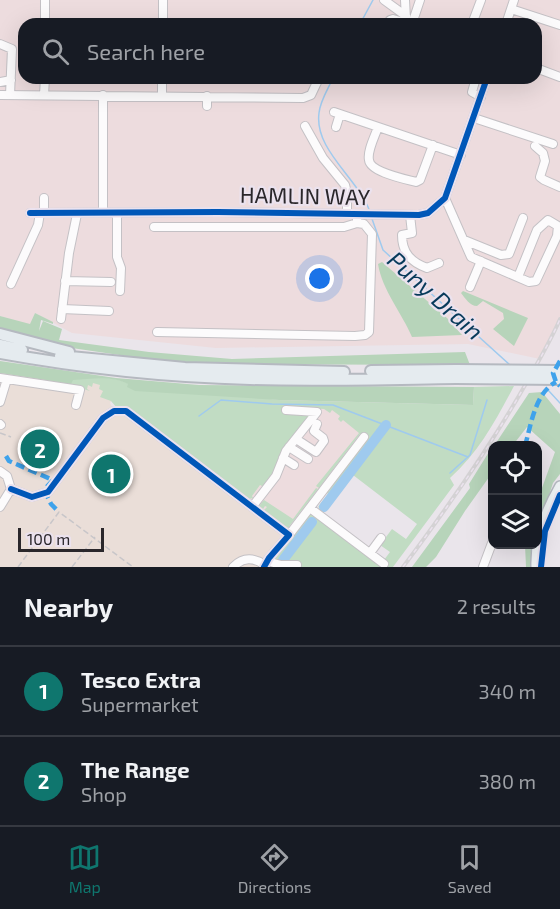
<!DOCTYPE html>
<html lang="en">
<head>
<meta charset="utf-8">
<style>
  :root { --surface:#171b24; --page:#242831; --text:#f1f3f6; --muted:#9ea1a6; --line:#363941; --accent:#0f766e }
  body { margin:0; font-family:"Exo 2",sans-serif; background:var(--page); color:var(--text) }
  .controls { position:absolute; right:18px; bottom:18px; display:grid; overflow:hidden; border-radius:12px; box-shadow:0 6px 24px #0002 }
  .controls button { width:54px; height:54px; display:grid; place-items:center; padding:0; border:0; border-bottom:2px solid var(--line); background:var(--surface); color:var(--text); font:30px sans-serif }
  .scale { position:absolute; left:18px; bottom:15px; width:86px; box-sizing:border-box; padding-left:6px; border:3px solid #2a272b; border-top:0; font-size:16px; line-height:21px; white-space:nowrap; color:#2a272b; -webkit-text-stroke:4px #ebe2ee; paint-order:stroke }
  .you { position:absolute; left:320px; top:279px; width:21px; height:21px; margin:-15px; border:4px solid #fff; border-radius:50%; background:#1a73e8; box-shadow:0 0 0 9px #1a73e833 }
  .badge { display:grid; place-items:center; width:39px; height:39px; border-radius:50%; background:var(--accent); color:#fff; font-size:20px; font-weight:700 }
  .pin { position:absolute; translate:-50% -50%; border:3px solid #fff; box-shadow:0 2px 6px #0006 }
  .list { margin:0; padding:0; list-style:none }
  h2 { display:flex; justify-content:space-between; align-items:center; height:78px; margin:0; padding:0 24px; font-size:26px }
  h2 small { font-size:20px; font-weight:400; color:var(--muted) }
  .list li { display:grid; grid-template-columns:39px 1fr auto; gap:18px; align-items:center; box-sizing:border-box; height:90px; padding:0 24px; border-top:2px solid var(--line) }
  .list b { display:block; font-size:22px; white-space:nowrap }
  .list p { margin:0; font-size:20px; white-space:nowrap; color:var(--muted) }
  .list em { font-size:20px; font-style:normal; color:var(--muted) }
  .icon { flex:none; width:33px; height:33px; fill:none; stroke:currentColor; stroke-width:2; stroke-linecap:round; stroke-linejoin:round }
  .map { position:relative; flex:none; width:560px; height:567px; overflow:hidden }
  .search { position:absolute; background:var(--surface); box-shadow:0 6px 24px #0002; left:18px; right:18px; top:18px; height:66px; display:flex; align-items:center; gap:15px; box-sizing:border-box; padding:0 21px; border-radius:18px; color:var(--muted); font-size:22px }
  .sheet { height:258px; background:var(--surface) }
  nav { display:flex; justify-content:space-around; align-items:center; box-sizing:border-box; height:84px; border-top:2px solid var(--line); background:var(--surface); font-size:16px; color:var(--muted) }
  nav a { display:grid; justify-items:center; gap:3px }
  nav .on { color:var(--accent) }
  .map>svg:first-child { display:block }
</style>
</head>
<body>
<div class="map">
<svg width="560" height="567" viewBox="0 0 560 567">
  <rect width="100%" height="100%" fill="#eae5eb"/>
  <!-- commercial -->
  <path fill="#eaded8" d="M0,373L73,380L125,383L110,403L114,411L120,410L289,535L264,567H0Z"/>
  <!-- industrial -->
  <path fill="#eddcde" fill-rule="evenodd" d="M0,0H560V319L540,359L468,344L216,348L72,333L35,313L30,325L0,316ZM24,24H536V78H24Z
    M284,407L337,410L378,428L290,531L242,496L306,417L283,414Z"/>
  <!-- green -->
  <path fill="#c1dcc3" d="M0,373C14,375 29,379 43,380C70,382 103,371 129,384L279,400L473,405L474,387L514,386C496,420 479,452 450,478L454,485L393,567H268L273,558L311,512L384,560L390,552L380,545L392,529L406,539L417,524L353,475L325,512L318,507L328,494L326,492L367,439L360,434L319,488L316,486L359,433L343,420L341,422L338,419L340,416L332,410L330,413L324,409L284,407V414L310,415L264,487L260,485L252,496L253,498L249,499L134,412L124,408H117L111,401L100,397L103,391L99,389L100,385L93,383L92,387L88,385L87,389L90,391L80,388L0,375Z
    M316,488L318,489L288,528L264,510L267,507L265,506L263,509L259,506L264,500L293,519Z"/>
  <!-- forest -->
  <path fill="#b7d4ba" d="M382,262L447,318L462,335L412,337C402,313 382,290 378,264Z
    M463,291L528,318L514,346L493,329L504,319L503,313L483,301L477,306C470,306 465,298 461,293Z
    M35,313L53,322V324L41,320L39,331L43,321L62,329L59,340L149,352L232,359L465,352L470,365L206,364L133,357L65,347L0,330V316L30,324Z
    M0,361L116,378L199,385L474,387L473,405L279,400L135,391L127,387L128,384C111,375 91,379 73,380L71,384L0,373Z
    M542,392L560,414V474L553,483L538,528V499L555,452L527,427L513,445L494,446L529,393Z
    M492,447V473L465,511L436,557L426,567H412L470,488L469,484Z
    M525,545H532L533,567H526Z"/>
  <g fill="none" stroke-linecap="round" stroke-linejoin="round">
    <!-- stream -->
    <path stroke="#9fcaee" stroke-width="1.5" d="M360,24L373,0
      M333,78C328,89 320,101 319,113C314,150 358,178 370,212
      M371,216L383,250L511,366
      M548,390L560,403
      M199,416L221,400L272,404L333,405L468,457
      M450,473L470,455L487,400"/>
    <!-- river -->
    <path stroke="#9fcaee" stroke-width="10" d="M324,507L386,425
      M283,560L312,522"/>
    <defs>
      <path id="minor" d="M384,0L406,16
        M405,0L406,19
        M511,9L560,25
        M45,24V0
        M163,24V0
        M390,24V20L393,19L410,24
        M412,24L420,0
        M472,24L481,0
        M506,24L514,0
        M0,44L12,49L10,95
        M536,68L560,77
        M476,78L472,92L481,97
        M0,82L11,80
        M0,95L303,98L311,95L319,78
        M44,95L45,78
        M103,95V213
        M162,96V78
        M207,96V106
        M334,112L461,155
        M474,118L553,144
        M305,126L323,158L345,185L347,193V214
        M336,127L340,114
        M378,127C375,136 367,151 369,160C370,172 405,179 416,182L420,180L433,145
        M535,146L543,153L545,161L540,177L544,180L560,187
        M445,198L471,257L529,282L536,281L557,236L558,226L548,220L537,230L518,277
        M30,213L218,212L419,215L428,213L445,198L487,78
        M44,213V198
        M117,214V257L121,268L120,291
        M410,215L412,233L402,235C402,253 411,262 427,268L439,263
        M154,227H344L357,223
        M464,240L501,255L509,254L523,218
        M65,281L111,282
        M11,284L38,225L40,213
        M470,287L481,261
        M62,309L109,311
        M61,319L69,253L77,214
        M157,332L355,336L365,335L369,332L372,234L364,224L357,223V214
        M0,378L80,390L76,405
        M0,402L7,379
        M0,424L1,425
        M296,439L316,452L324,441L323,438L314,431L317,424
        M289,447L308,459
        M283,458L294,465
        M0,471L7,476L11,489L0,507
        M11,489L32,497L48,492L103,418L114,411H126L289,535L269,558L264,567
        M252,507L276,476L286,451L317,412L286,410
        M310,508L384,564
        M289,535L364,437
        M370,553L381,538
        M267,561L281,565H297
        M233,567C243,557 253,557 265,565
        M483,567L492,543"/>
      <path id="major" d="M536,567C535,539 546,510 560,486"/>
      <path id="highway" d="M0,334L69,352
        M0,345L22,350
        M0,353C82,368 166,377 250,379C319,381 388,379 456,378
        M60,356L185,368L344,372
        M371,371L456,370"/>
    </defs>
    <!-- minor casing -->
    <use href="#minor" stroke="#c4c1c5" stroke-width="10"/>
    <!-- major casing -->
    <use href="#major" stroke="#b5b9c0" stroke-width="12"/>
    <!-- highway casing -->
    <use href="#highway" stroke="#b5b9c0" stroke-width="14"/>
    <!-- path -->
    <path stroke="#c8c6c9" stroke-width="1.5" stroke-dasharray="6 3" stroke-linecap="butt" d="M0,433L11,437
      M18,567L59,512L133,567
      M72,567L95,537"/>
    <!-- minor -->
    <use href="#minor" stroke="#fcfbfc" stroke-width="8"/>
    <!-- major -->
    <use href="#major" stroke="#eef2f4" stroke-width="9"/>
    <!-- highway -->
    <use href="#highway" stroke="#e5ebef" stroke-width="10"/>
    <defs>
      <path id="rail" d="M403,567C448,507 491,446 528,380C539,360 551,340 560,319"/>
    </defs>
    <!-- rail casing -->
    <use href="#rail" stroke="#d4d2d4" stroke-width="4"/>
    <!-- rail -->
    <use href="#rail" stroke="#ebe2ee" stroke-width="1.5" stroke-dasharray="4.5" stroke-linecap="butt"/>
    <defs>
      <path id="highway-bridge" d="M456,370L560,371
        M456,378L560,379"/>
    </defs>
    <!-- highway-bridge casing -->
    <use href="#highway-bridge" stroke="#b5b9c0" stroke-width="14" stroke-linecap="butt"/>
    <!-- highway-bridge -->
    <use href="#highway-bridge" stroke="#e5ebef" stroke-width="10"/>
    <!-- quiet -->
    <path stroke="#3ea2eb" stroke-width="4.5" stroke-dasharray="9 4.5" stroke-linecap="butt" d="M560,361L553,373L556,382L560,386
      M525,446C531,425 535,393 556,382
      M6,456L9,461L53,480L44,490L51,504L59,512"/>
    <defs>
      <path id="cycleway" d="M30,213L218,212L419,215L428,213L445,198L487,78
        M11,489L32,497L48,492L103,418L114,411H126L289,535L269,558L264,567
        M541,567L545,531L560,495"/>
    </defs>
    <!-- cycleway casing -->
    <use href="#cycleway" stroke="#ebe2ee" stroke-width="10"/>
    <!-- cycleway -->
    <use href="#cycleway" stroke="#0057b8" stroke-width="6"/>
  </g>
  <g text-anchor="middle" stroke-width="4.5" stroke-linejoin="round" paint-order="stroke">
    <!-- street labels -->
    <g font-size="22" fill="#2a272b" stroke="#ebe2ee">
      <text transform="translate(305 196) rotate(1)" y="8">HAMLIN WAY</text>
    </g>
    <!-- water labels -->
    <g font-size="24" font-style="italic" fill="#073a5a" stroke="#ebe2ee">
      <text transform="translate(435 296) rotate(42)" y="8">Puny Drain</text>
    </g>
  </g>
</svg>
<div class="controls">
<button><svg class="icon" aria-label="locate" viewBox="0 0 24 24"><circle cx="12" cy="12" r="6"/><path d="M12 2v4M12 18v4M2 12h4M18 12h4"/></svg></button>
<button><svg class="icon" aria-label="layers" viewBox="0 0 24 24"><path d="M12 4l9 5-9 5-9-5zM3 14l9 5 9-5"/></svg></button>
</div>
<div class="scale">100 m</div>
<div class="you"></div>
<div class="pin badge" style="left:111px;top:474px">1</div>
<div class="pin badge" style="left:40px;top:449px">2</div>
<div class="search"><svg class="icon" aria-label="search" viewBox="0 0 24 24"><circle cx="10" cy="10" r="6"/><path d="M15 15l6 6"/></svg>Search here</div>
</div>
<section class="sheet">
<h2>Nearby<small>2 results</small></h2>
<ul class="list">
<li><span class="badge">1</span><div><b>Tesco Extra</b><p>Supermarket</p></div><em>340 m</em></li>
<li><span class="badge">2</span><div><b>The Range</b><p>Shop</p></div><em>380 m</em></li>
</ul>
</section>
<nav>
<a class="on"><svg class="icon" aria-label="map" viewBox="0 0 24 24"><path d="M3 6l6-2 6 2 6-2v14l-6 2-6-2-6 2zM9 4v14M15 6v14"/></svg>Map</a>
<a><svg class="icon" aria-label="directions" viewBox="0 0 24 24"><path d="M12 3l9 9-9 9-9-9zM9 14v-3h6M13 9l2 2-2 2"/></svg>Directions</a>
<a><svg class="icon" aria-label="saved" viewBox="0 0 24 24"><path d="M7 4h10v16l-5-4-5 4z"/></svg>Saved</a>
</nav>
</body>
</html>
